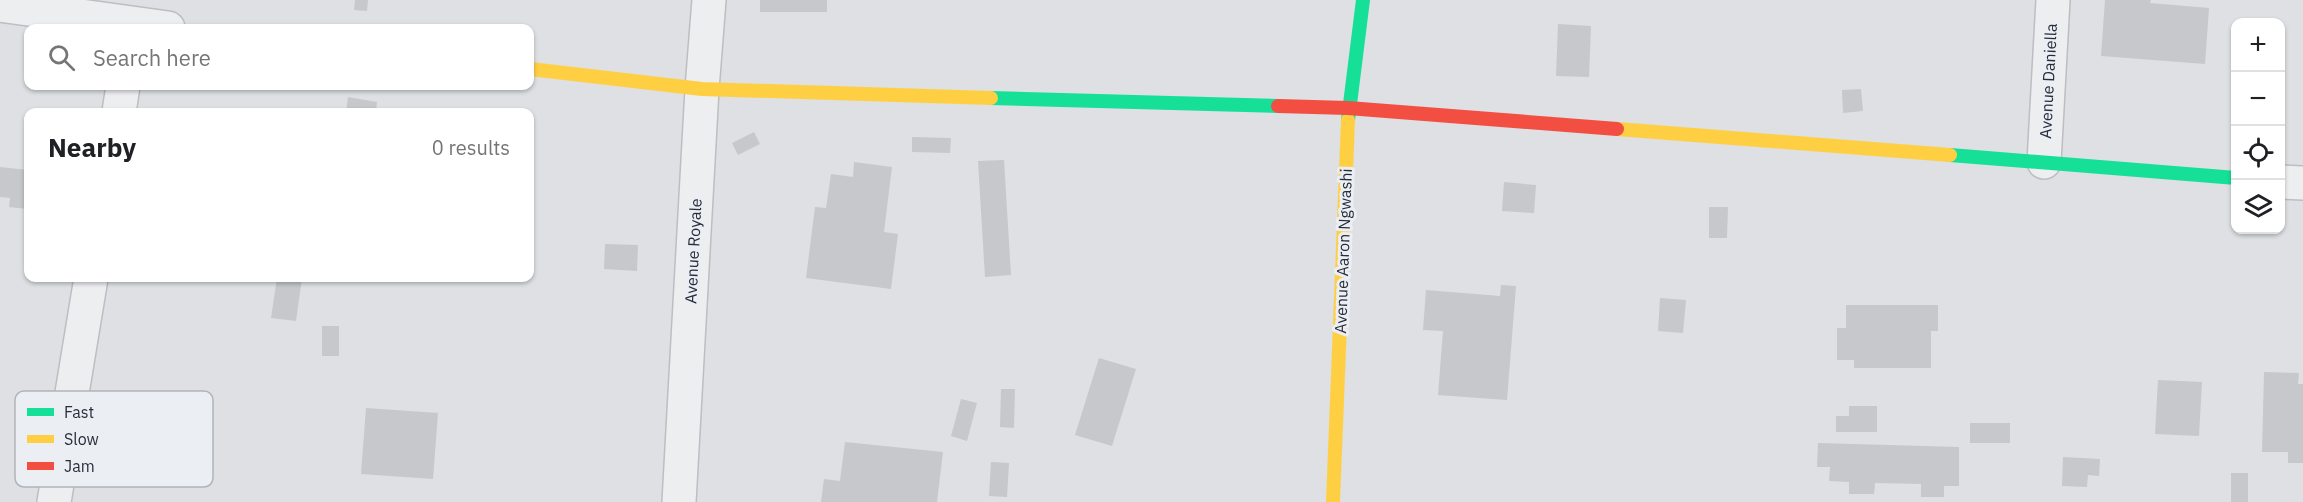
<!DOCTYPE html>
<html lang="en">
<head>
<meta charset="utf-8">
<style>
  :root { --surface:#fff; --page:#f2f2f2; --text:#202124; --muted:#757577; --line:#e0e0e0 }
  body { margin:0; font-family:"IBM Plex Sans",sans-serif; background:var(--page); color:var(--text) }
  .controls { position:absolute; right:18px; top:18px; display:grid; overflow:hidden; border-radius:12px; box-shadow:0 2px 4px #0004 }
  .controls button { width:54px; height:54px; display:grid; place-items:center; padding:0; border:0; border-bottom:2px solid var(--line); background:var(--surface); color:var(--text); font:30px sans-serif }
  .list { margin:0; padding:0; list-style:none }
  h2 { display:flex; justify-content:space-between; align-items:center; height:78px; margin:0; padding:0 24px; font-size:26px }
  h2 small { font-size:20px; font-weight:400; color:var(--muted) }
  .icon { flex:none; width:33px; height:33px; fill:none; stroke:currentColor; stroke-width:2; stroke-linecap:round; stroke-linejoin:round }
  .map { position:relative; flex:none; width:2303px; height:502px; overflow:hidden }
  .search { position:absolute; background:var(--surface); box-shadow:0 2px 4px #0004; left:24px; top:24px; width:510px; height:66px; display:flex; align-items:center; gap:15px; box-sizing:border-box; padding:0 21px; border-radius:12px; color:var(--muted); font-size:22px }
  .panel { position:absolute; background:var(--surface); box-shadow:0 2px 4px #0004; left:24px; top:108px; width:510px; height:174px; border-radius:12px }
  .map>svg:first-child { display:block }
</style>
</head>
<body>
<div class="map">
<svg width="2303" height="502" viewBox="0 0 2303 502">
  <rect width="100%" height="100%" fill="#dee0e3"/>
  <!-- building -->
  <path fill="#c6c8cb" d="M355,0H368L367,11L354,10Z
    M760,0H827V12H760Z
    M2105,0H2151L2150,3L2209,8L2205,64L2101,56Z
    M1558,24L1591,26L1589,77L1556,76Z
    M1861,89L1863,111L1843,113L1842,90Z
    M348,97L377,102L376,112H346Z
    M754,132L760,144L738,155L732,143Z
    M912,137L951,138L950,153L912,152Z
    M1004,160L1011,275L985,277L978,161Z
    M854,162L892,167L884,232L898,234L891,289L806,278L815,207L826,208L831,174L853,177Z
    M0,167L28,170V209L9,207L10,198L0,197Z
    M1504,182L1536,185L1534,213L1502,211Z
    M1709,207H1728L1727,238H1709Z
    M605,244L638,245L637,271L604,269Z
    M277,278H302L296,321L271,318Z
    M1501,285L1516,286L1507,400L1438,395L1443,331L1423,330L1426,290L1500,296Z
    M1660,298L1686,300L1683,333L1658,331Z
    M1846,305H1938V331H1931V368H1854V360H1837V328H1846Z
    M322,326H339V356H322Z
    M1099,358L1136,369L1112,446L1075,435Z
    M2264,372L2299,373L2298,384H2303V463H2288V452H2262Z
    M2158,380L2202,382L2199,436L2155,434Z
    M1001,389H1015L1014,428L1000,427Z
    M961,399L977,403L967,441L951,436Z
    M1849,406H1877V432H1836V416H1849Z
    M366,408L438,413L433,479L361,474Z
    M1970,423H2010V443H1970Z
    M845,442L943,452L937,502H821L824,479L840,481Z
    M1818,443L1959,447V486H1944V497H1921V484L1875,483L1874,494H1849V482L1829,481L1830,467H1817Z
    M2063,457L2100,459L2099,476L2088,475L2087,487L2062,486Z
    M991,462L1009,463L1007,497L989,496Z
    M2231,473H2248V502H2231Z"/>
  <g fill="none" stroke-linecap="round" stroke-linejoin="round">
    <defs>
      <path id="street" d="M0,5L168,28
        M119,112L123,86
        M2044,162L2053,0
        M2280,182L2303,183
        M54,502L91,278
        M679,502L702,89L709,0"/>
    </defs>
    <!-- street casing -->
    <use href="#street" stroke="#bcbec1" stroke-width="36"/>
    <!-- street -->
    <use href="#street" stroke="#edeef0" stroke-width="33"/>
    <!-- fast -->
    <path stroke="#16e098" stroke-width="14" d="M991,98L1278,106
      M1348,120L1363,0
      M1950,155L2236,178"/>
    <!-- slow -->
    <path stroke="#ffcf43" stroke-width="14" d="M530,69L702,89L991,98
      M1617,129L1950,155
      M1333,502L1348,120"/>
    <!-- jam -->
    <path stroke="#f24e42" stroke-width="14" d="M1278,106L1348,108L1617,129"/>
  </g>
  <g text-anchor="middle" stroke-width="6" stroke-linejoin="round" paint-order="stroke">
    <!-- street labels -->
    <g font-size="16" fill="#272d3a" stroke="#ebeef3">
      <text transform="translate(2048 81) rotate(-87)" y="6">Avenue Daniella</text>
      <text transform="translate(693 251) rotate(-87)" y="6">Avenue Royale</text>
      <text transform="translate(1343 251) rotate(-88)" y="6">Avenue Aaron Ngwashi</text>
    </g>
  </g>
  <!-- legend -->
  <rect x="15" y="391" width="198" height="96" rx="9" fill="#ebeef3" stroke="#b0b4bc" stroke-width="1.5"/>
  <rect x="27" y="408" width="27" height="8" fill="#16e098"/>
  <rect x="27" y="435" width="27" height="8" fill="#ffcf43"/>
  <rect x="27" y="462" width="27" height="8" fill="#f24e42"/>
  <g font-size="16" fill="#272d3a">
    <text x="64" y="418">Fast</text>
    <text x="64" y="445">Slow</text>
    <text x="64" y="472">Jam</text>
  </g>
</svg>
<div class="controls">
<button>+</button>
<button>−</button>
<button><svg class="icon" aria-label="locate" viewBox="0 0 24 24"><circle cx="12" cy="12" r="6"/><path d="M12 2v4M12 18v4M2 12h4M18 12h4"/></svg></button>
<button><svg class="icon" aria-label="layers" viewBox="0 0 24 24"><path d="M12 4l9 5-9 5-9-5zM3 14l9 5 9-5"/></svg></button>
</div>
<div class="search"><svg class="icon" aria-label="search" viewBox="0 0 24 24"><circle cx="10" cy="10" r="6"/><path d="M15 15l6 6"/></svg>Search here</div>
<section class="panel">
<h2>Nearby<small>0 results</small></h2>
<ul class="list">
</ul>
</section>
</div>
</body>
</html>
